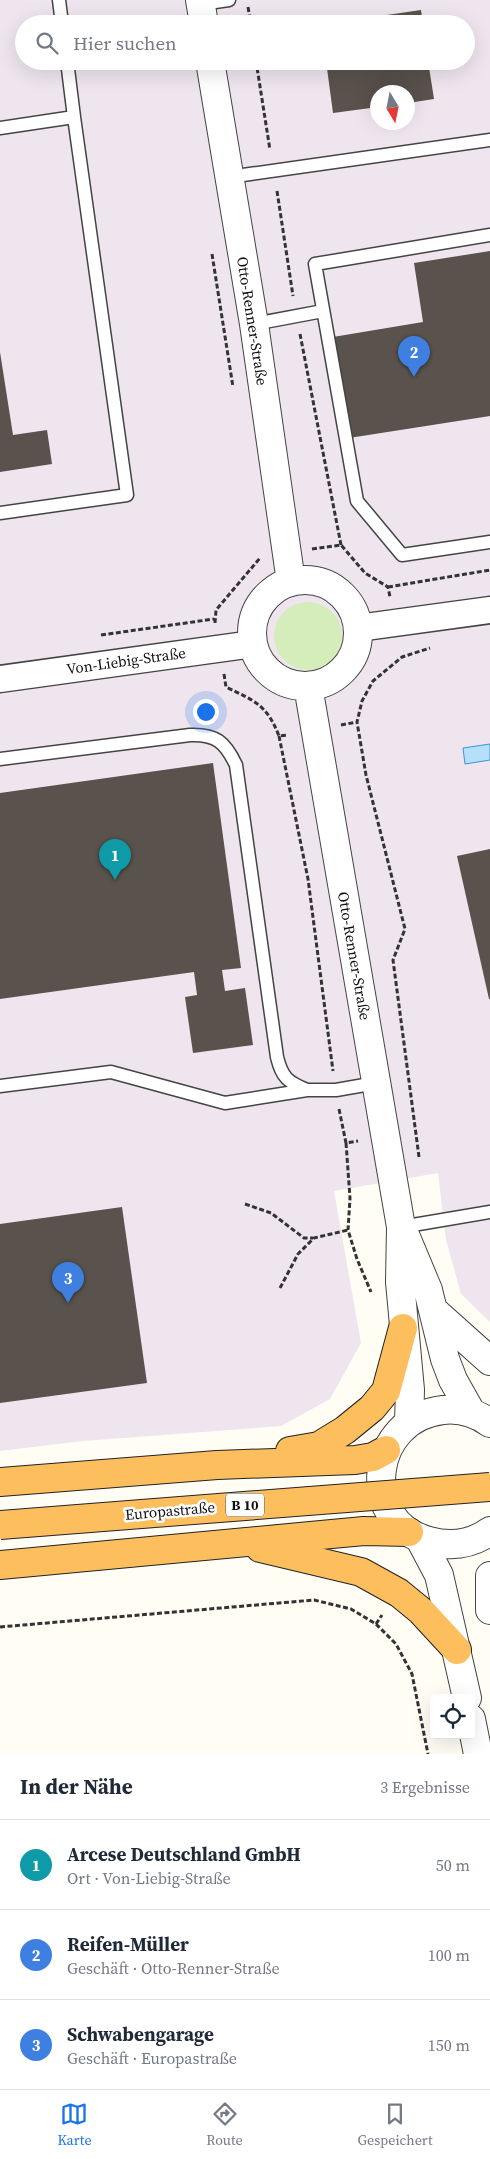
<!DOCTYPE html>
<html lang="de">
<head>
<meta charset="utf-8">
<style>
  :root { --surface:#fff; --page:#f2f2f3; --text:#1f2937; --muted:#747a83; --line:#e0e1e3; --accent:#1a73e8 }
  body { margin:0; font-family:"Source Serif 4",serif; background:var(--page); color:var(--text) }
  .controls { position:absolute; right:15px; bottom:15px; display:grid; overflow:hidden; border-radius:5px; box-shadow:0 5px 20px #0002 }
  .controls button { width:45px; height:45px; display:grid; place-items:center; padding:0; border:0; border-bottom:1px solid var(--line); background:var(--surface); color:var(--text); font:25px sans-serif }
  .compass { position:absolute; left:370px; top:85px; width:45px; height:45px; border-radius:50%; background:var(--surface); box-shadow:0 5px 20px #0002; rotate:170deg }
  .you { position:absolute; left:205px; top:711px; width:18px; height:18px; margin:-12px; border:4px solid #fff; border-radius:50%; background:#1a73e8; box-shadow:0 0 0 8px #1a73e833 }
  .badge { display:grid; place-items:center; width:32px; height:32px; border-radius:50%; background:var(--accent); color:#fff; font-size:16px; font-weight:700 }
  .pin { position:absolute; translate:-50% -41px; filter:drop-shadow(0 1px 2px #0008) }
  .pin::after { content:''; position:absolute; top:26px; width:18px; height:15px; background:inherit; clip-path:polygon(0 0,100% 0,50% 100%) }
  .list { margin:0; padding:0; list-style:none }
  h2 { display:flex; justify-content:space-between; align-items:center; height:65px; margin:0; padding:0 20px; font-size:21px }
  h2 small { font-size:16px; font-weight:400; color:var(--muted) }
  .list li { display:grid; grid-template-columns:32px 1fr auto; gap:15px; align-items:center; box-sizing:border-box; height:90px; padding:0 20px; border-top:1px solid var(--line) }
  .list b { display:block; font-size:19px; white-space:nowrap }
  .list p { margin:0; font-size:16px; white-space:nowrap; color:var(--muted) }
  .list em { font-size:16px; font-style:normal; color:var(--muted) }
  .icon { flex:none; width:28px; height:28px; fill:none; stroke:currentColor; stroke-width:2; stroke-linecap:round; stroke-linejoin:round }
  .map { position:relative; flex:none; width:490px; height:1754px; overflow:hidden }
  .search { position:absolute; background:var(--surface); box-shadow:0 5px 20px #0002; left:15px; right:15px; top:15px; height:55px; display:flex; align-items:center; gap:12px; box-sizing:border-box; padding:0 18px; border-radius:28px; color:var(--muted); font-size:19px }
  .sheet { height:335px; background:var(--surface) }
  nav { display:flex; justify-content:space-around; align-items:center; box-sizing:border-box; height:70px; border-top:1px solid var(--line); background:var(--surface); font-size:14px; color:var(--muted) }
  nav a { display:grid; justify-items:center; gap:2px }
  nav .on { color:var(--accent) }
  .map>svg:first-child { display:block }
</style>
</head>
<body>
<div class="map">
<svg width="490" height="1754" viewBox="0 0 490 1754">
  <rect width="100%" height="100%" fill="#fffdf4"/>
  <!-- industrial -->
  <path fill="#eee5ef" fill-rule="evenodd" d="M0,0H490V1322L461,1294L446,1240L438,1173L334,1191L361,1343L330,1399L281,1426L83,1441L0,1451ZM24,24H466V61H24ZM378,92H408V122H378Z"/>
  <!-- green -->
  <path fill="#d4edbb" d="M274 636a34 34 0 1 1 68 0a34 34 0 1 1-68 0Z"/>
  <!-- water -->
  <path fill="#b6e0f9" stroke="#3996d5" d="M490,744V760L465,764L463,748Z"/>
  <!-- building -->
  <path fill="#5a524c" d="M421,10L423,24H332V23Z
    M326,61H428L434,99L408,103V92H378V107L333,113Z
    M490,251V416L349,438L333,337L423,322L414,263Z
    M0,352L13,435L47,430L52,464L0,472Z
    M213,763L241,968L222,970L225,991L245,988L253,1045L193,1053L185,997L197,995L194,972L0,999V793Z
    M490,849V999H489L457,856Z
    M122,1207L147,1383L0,1403V1224Z"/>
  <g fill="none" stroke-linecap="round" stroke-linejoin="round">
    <defs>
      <path id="service" d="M59,0L62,24
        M201,4L229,0
        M67,61L74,117
        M0,128L74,117L127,495L0,513
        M229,177L490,140
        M490,235L315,264L357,501L402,555L490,542
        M254,324L323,311
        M0,759L190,735C216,734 225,742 236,765L277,1057C282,1078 288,1082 307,1090
        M0,1086L111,1072L225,1103L307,1090H336L376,1083
        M401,1227L490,1212"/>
      <path id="minor" d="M358,628L490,610
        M0,679L253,644"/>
      <path id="tertiary" d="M200,0L204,24
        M210,61L254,324L291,582
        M252 633a53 53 0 1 1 106 0a53 53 0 1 1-106 0Z
        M308,686L401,1227L400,1282L410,1390L409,1422
        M405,1235L428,1290L445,1359L453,1380L471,1412
        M433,1310L490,1361
        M490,1423C476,1413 461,1408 443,1410C370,1418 357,1522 429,1541C451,1547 471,1545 490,1531
        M420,1539L439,1575L467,1698
        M490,1576V1610
        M471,1719L478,1754"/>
      <path id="trunk" d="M290,1451L319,1446L345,1430L372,1408L386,1391L403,1328
        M0,1482L217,1465L355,1460L373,1457L386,1450
        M260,1548L361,1572L399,1593L421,1611L457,1650
        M0,1565L364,1531L409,1532"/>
    </defs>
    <!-- service casing -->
    <use href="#service" stroke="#444" stroke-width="15"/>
    <!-- minor casing -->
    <use href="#minor" stroke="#444" stroke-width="29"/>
    <!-- tertiary casing -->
    <use href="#tertiary" stroke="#444" stroke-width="30"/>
    <!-- trunk casing -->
    <use href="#trunk" stroke="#222" stroke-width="30"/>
    <!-- path -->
    <path stroke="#333" stroke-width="3" stroke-dasharray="5 2.5" stroke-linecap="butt" d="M248,7L251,24
      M256,61L270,150
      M277,191L293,296
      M212,254L233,387
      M300,334L341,545
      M312,549L341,545L365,573L388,587L390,597
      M388,587L490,570
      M215,623L216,610L260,558
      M101,635L214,619
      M224,674L226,687C255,701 267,705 279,736L288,735
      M341,725L357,722
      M279,736L308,879L333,1071
      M339,1109L346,1143L358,1141
      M346,1143L350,1198L348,1230L357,1259L371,1292
      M419,1157L393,960L405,929L366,775L357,722L362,701L373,681L402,657L430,648
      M245,1204L271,1213L304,1238H313
      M280,1288L298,1254L314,1238L348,1230
      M376,1624L382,1615
      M0,1627L314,1600L351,1609L376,1624L396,1644L412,1674L428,1754"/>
    <!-- service -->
    <use href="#service" stroke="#fff" stroke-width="12"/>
    <!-- minor -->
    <use href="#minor" stroke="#fff" stroke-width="26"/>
    <!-- tertiary -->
    <use href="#tertiary" stroke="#fff" stroke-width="28"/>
    <!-- trunk -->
    <use href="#trunk" stroke="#fdbe5e" stroke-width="28"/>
    <defs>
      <path id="trunk-bridge" d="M0,1525L490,1487"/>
    </defs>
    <!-- trunk-bridge casing -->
    <use href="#trunk-bridge" stroke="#222" stroke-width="30" stroke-linecap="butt"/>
    <!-- trunk-bridge -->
    <use href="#trunk-bridge" stroke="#fdbe5e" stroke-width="28"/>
  </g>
  <g text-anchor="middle" stroke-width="5" stroke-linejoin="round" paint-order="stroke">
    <!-- shield labels -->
    <rect fill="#fff" stroke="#585858" stroke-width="1" x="226" y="1493.5" width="38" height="23" rx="4"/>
    <g font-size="14" font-weight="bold" fill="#111">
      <text x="245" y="1510">B 10</text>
    </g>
    <!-- street labels -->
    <g font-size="15" fill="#111" stroke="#fff">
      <text transform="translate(252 321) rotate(81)" y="5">Otto-Renner-Straße</text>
      <text transform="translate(126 661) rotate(-8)" y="5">Von-Liebig-Straße</text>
      <text transform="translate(354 956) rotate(80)" y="5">Otto-Renner-Straße</text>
      <text transform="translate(170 1511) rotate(-5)" y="5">Europastraße</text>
    </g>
  </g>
</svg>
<div class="controls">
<button><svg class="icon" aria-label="locate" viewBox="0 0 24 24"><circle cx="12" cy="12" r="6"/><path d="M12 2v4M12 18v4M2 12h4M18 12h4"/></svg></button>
</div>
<svg class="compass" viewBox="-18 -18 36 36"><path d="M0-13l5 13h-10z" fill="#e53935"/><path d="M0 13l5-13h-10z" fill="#747a83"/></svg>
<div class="you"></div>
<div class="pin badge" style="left:115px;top:880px;background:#0f9aa8">1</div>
<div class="pin badge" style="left:414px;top:377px;background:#3f7fe0">2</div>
<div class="pin badge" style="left:68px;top:1303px;background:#3f7fe0">3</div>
<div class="search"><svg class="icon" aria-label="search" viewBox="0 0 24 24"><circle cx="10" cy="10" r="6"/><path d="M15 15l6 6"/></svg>Hier suchen</div>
</div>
<section class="sheet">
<h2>In der Nähe<small>3 Ergebnisse</small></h2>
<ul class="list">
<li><span class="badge" style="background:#0f9aa8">1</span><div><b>Arcese Deutschland GmbH</b><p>Ort · Von-Liebig-Straße</p></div><em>50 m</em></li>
<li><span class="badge" style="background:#3f7fe0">2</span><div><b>Reifen-Müller</b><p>Geschäft · Otto-Renner-Straße</p></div><em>100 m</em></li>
<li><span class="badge" style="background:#3f7fe0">3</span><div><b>Schwabengarage</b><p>Geschäft · Europastraße</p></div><em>150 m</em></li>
</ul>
</section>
<nav>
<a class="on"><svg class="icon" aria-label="map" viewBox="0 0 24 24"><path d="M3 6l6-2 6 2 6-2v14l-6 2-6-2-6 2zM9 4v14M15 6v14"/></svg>Karte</a>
<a><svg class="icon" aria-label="directions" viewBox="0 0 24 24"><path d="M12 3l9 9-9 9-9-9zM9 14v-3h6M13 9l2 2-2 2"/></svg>Route</a>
<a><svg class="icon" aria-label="saved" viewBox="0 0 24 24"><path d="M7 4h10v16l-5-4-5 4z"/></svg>Gespeichert</a>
</nav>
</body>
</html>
